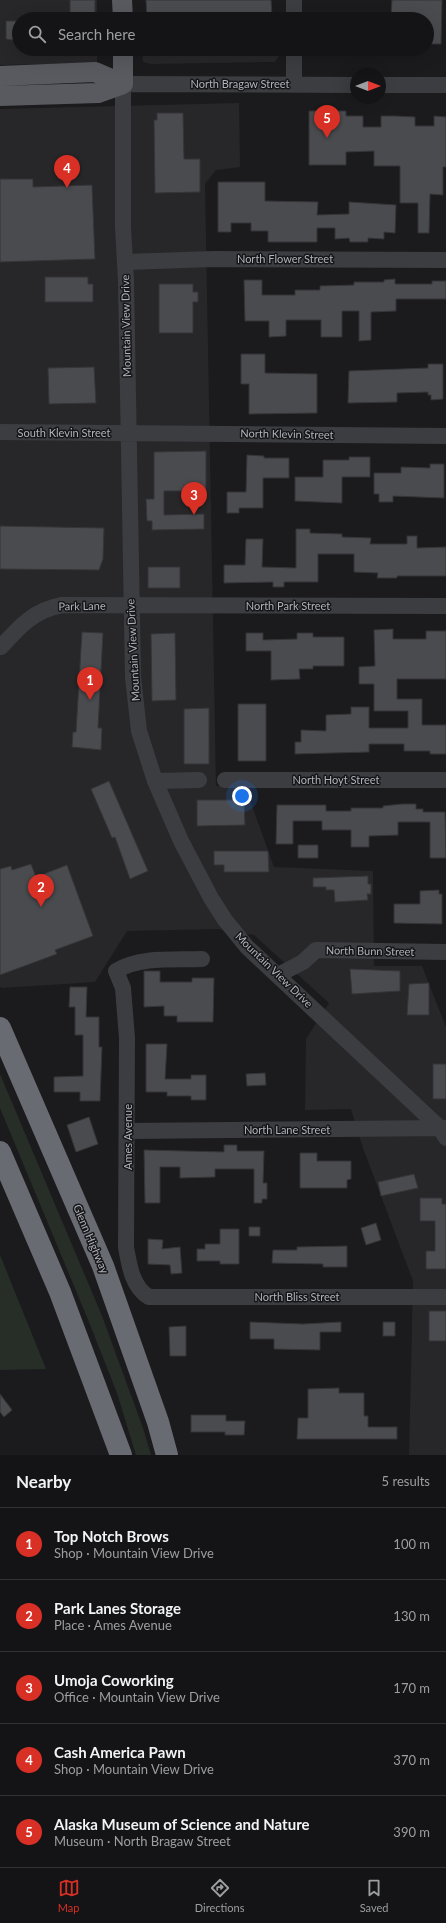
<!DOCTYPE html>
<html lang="en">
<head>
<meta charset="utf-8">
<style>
  :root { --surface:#141416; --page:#212123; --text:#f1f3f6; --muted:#9d9ea1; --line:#333335; --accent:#d93025 }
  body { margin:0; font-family:Lato,sans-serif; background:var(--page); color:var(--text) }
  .compass { position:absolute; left:350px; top:68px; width:36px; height:36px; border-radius:50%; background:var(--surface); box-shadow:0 4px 16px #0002; rotate:90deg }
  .you { position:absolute; left:242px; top:796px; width:14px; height:14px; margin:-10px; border:3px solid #fff; border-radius:50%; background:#1a73e8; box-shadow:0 0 0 6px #1a73e833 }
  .badge { display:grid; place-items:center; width:26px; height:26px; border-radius:50%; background:var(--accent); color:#fff; font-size:13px; font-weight:700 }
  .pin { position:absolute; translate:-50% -33px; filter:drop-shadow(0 1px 2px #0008) }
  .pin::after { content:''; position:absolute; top:21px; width:14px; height:12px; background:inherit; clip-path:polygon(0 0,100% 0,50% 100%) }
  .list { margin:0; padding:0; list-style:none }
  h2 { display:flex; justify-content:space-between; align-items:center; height:52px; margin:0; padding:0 16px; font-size:17px }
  h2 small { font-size:13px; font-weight:400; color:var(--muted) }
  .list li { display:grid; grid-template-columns:26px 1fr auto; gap:12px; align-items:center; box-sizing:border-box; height:72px; padding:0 16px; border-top:1px solid var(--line) }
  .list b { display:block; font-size:15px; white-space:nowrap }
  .list p { margin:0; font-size:13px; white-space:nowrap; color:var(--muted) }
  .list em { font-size:13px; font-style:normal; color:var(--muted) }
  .icon { flex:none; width:22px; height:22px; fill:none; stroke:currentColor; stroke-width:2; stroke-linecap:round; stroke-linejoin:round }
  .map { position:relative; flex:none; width:446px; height:1455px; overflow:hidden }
  .search { position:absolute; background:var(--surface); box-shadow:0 4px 16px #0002; left:12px; right:12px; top:12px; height:44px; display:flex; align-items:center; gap:10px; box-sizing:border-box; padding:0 14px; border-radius:22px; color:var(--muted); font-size:15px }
  .sheet { height:412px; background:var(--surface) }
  nav { display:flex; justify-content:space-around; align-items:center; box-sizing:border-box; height:56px; border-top:1px solid var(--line); background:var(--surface); font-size:11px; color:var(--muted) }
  nav a { display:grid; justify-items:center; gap:2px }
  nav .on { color:var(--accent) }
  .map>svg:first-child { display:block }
</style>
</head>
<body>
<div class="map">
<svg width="446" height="1455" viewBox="0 0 446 1455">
  <rect width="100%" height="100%" fill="#1b1b1d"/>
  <!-- built -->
  <path fill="#27272a" d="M0,0H97V19H19V49H97V63L0,65Z
    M142,49H280V54L275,62L152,64L143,62Z
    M239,103L240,167L216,170L205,184L216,786H245L274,867L373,871L374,966H422L446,1027V1455H409L413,1281L363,1148L351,1109L305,1110L306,1039L329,1003L254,935L218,929L127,931L95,982L1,988L0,986V109Z"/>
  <!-- green -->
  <path fill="#272e28" d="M0,1074L102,1316L143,1428L151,1455H136L117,1393L87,1317L0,1108Z
    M0,1255L46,1369L0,1370Z"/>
  <!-- building -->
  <path fill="#4a4b4f" stroke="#353538" d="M70,0H95V19H70Z
    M146,0H271L272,15H269L270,19H147Z
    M392,0H442L441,44H427V19H400V16H391Z
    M6,21H19V41L6,39Z
    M309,111H346V116H363V127H381V116H395L415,117V126H434V116L446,117V167H443V195L430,194L429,233H418V203H400V166H374V151L346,152V165H309Z
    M157,113H183L184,159H200V192L155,193L154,120H157Z
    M0,179H33V187L92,185L95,259L0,262Z
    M218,182H265V201L318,202L317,215L349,214V202L396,205L395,233L384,232V239L368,238V242H350L349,238L335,239V228H317V242H268V231H251V223H231V232H218Z
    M45,277H88V284H93V302H45Z
    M395,279V284H432V281H446V299H396V311L371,312V340L359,341V311H342V337H321V320H286V336L269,337V321H245L244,280H262V295H295V290H320V286L354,285V282H384V280Z
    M159,284H193V292H198V302H193V333H159Z
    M241,354H265V373L317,374V413L249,414V384H241Z
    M428,364H443V399L431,400V395H428V392L397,393V402L348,403L349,371L428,368Z
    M94,367L96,403L49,404L48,368Z
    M206,451V491H164V515L204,514V529L152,530V521H147L146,499H154V452Z
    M247,455L264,456V458H289V478H263V508H239V513H227V492H246Z
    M349,457H370V477H342V503L295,501V477H323V460H349Z
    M430,464H444V498L393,496V502H379V494H374V473H401V467L430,468Z
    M0,526L104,528L103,559L99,570L0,569Z
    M296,529H310V533L342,534V537L371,538L370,544H407V536H417V548L446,547V576H397V578H377L378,573L354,572V554H318V582H284V587H273V582L224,583V565H245L246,539H263L262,567L296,568Z
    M148,567H180V588H148Z
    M393,629V639H426V631H446V679H397V699H422V725H446V754H430V751H404V744H369V752L295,754V742H301V730L326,731V715L351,714V707H369V728H408V711H374V684H359V667L375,666L374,630Z
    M82,632L103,633L98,728H102L101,750L72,747L73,732H76Z
    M175,633L176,700L152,701L151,634Z
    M246,633H263V640L297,639V633H313V637H344V666H313V669H299L300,679L271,680V651H246Z
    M238,704H266V761H238Z
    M209,708V764H184V709Z
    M109,781L148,871L130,879L115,837L112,838L91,789Z
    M197,800H244L245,825L197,826Z
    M402,804H416V809H423V812H445L446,858H430V822H398V835L369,836V847H351V830H322V821H293V844H276L277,805H326V811H351V808H383V806Z
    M298,845H318V858H298Z
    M214,851H268L269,872H224V865H214Z
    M31,864L36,877L67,865L93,936L55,950L57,954L0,975V869L11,866L12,870Z
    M368,876V884H371V894H367L368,900L335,902L334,890H326V887H313V878Z
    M439,890V894H442V924L394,923V904H420V891Z
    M350,969L400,971V991L352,994Z
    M144,971H160V982H192V978H214L213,1022H177V1016H164V1006L144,1007Z
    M429,983V1015H407L409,984Z
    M70,987H87L86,1017H99V1047H102L100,1101H80V1092H54V1077L83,1076V1035H75V1007H69Z
    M146,1044H167L165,1079H191V1075H206V1100H191V1096H167V1092H146Z
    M433,1064H446V1099H433Z
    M265,1073L266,1085L247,1086L246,1074Z
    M89,1117L98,1144L76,1152L67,1125Z
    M224,1145H237V1151H264L263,1183H267V1199H262V1203H254V1169H215V1177L180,1178V1167H160V1203H145L144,1150L224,1152Z
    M300,1153H317V1161H351V1179L347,1180V1188H300Z
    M414,1174L418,1188L381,1196L378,1182Z
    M420,1198H442V1204H446V1269H426V1251H435V1221H420Z
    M376,1223L381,1240L366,1245L361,1228Z
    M249,1227H260V1236H249Z
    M220,1229H239V1264H220V1261H197V1249H205V1244H220Z
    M148,1239L163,1240L162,1249L180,1247L182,1273L171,1274L170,1265L148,1264Z
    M347,1246V1267H323V1264L272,1263L273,1250H297V1247Z
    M429,1311H446V1341H429Z
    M250,1322L303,1324L341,1322V1332H320V1350L274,1349V1339H250Z
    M383,1322H395V1336H383Z
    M186,1326V1356H170L169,1327Z
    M339,1388V1393H364V1416H368V1427H397V1439H297L298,1418H308V1389Z
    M0,1394L12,1410L4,1417L0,1412Z
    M191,1415H226V1421H245L244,1435H225V1432H191Z"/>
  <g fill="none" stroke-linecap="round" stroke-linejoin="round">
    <!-- minor -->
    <path stroke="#3c3d41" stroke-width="16" d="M294,0V19
      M294,49V84
      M356,85L123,84V227L126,281L133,677L139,731L155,781L181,841L211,898L225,920L247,947L440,1128L446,1138
      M380,85H446
      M125,262L213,259L446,260
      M0,432L446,436
      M1,647C19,627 34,610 62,605L446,606
      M225,780H446
      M155,781L199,780
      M202,959C175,960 140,956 116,971L123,988L127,1038L126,1247C129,1264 132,1287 149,1297H446
      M278,975L303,962L316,950L446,952
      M128,1131L446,1128"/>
    <!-- major -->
    <path stroke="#585a60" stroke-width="20" d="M122,0L123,19
      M123,49V84
      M0,76L95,72L123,84
      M0,96L98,93L123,84"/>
    <!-- highway -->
    <path stroke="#686b72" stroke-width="22" d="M0,1028L103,1266L158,1422L167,1455
      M0,1152L60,1292L121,1455"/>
  </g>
  <g text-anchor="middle" stroke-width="3" stroke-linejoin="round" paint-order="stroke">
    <!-- street labels -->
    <g font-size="11" fill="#afb3bb" stroke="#161618">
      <text x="240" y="88">North Bragaw Street</text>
      <text x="285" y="263">North Flower Street</text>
      <text transform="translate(126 326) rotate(-91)" y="4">Mountain View Drive</text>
      <text x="64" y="437">South Klevin Street</text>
      <text transform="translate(287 434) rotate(1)" y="4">North Klevin Street</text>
      <text transform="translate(82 606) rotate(-1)" y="4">Park Lane</text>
      <text x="288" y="610">North Park Street</text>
      <text transform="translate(133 650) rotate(-93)" y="4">Mountain View Drive</text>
      <text x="336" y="784">North Hoyt Street</text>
      <text transform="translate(370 951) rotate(1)" y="4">North Bunn Street</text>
      <text transform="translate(274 970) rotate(44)" y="4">Mountain View Drive</text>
      <text x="287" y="1134">North Lane Street</text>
      <text transform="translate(128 1137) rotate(-90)" y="4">Ames Avenue</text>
      <text transform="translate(91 1239) rotate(67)" y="4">Glenn Highway</text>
      <text x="297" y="1301">North Bliss Street</text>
    </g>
  </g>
</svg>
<svg class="compass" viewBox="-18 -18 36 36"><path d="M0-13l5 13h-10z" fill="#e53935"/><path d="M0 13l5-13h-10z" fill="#9d9ea1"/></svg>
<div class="you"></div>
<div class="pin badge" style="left:90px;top:700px">1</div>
<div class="pin badge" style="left:41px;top:907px">2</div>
<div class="pin badge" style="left:194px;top:515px">3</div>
<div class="pin badge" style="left:67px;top:188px">4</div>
<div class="pin badge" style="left:327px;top:138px">5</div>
<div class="search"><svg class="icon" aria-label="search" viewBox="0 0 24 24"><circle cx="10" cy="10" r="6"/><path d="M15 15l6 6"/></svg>Search here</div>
</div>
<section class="sheet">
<h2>Nearby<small>5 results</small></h2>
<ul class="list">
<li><span class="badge">1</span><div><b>Top Notch Brows</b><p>Shop · Mountain View Drive</p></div><em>100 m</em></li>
<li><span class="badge">2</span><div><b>Park Lanes Storage</b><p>Place · Ames Avenue</p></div><em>130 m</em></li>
<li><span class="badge">3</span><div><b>Umoja Coworking</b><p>Office · Mountain View Drive</p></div><em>170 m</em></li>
<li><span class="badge">4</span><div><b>Cash America Pawn</b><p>Shop · Mountain View Drive</p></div><em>370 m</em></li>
<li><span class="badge">5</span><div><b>Alaska Museum of Science and Nature</b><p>Museum · North Bragaw Street</p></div><em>390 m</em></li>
</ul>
</section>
<nav>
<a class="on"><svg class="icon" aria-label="map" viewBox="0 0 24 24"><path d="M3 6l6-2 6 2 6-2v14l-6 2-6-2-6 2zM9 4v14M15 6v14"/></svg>Map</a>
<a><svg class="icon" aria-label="directions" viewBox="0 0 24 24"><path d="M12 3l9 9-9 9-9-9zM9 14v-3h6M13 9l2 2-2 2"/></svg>Directions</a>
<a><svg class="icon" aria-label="saved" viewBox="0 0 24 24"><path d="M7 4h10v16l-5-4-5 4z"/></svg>Saved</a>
</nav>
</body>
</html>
